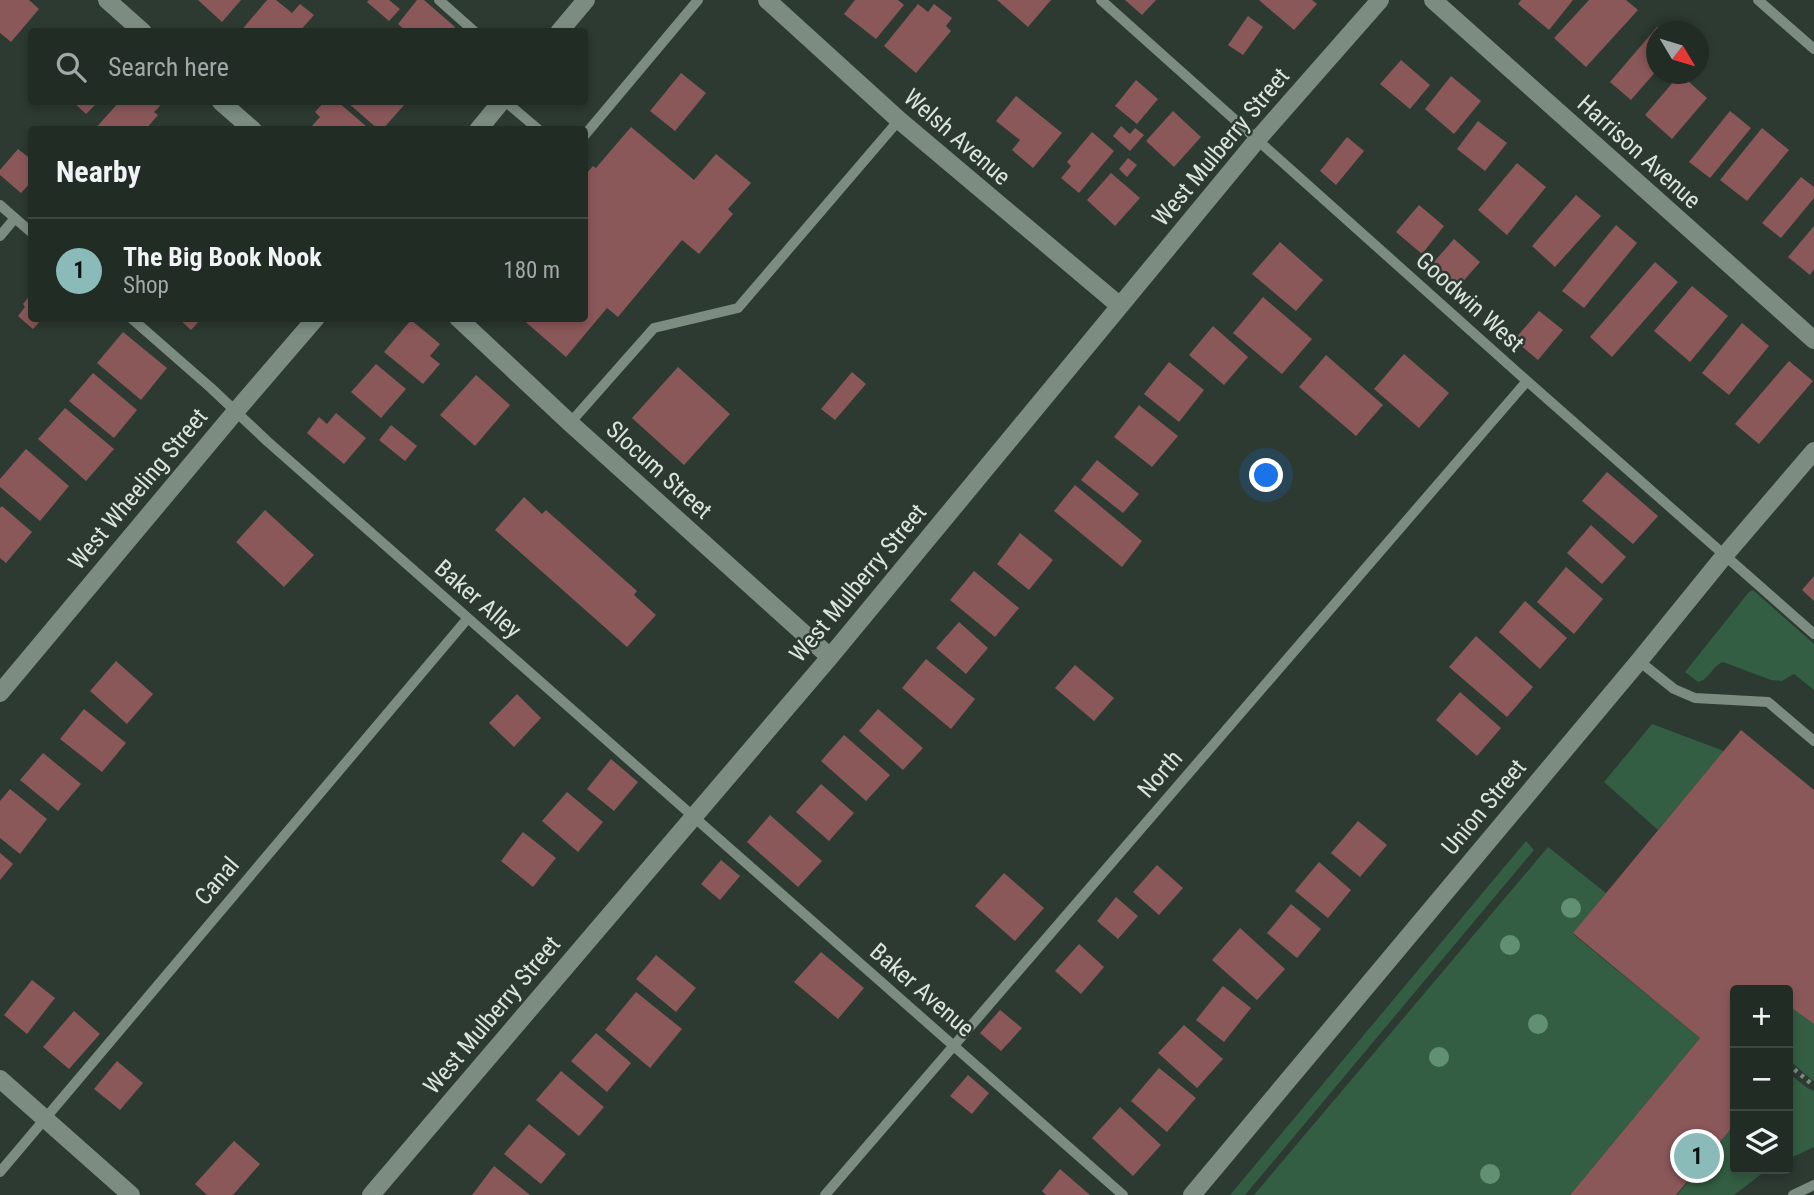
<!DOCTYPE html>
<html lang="en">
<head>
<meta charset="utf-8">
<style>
  :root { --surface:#212c25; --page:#29342d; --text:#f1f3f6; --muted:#a2a7a7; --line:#3e4842; --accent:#8bbbb9 }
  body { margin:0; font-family:"Roboto Condensed",sans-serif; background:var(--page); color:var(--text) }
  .controls { position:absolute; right:21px; bottom:21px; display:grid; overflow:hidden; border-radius:7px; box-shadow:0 4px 10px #0003 }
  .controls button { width:63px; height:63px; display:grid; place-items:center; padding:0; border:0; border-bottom:2px solid var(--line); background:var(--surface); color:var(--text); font:35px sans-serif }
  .compass { position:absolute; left:1646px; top:21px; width:63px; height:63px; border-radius:50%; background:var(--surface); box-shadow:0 4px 10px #0003; rotate:128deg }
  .you { position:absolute; left:1267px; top:476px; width:24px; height:24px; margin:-18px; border:5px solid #fff; border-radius:50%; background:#1a73e8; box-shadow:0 0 0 10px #1a73e833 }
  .badge { display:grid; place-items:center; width:46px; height:46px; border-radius:50%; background:var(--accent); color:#111; font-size:23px; font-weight:700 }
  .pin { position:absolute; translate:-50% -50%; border:4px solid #fff; box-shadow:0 2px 7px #0006 }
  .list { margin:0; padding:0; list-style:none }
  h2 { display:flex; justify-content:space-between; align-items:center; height:91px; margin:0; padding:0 28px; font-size:30px }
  h2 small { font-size:23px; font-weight:400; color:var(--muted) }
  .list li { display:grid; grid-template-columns:46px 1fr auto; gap:21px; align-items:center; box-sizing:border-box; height:105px; padding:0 28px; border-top:2px solid var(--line) }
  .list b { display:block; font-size:26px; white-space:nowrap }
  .list p { margin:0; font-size:23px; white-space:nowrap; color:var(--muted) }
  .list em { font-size:23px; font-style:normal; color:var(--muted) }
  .icon { flex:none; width:38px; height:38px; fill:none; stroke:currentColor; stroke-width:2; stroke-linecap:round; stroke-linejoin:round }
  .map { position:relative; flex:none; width:1814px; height:1195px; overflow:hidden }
  .search { position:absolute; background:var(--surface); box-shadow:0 4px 10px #0003; left:28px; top:28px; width:560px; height:77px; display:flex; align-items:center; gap:18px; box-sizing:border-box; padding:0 24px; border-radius:7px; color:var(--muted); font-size:26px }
  .panel { position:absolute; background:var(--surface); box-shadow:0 4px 10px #0003; left:28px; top:126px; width:560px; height:196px; border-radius:7px }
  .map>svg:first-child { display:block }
</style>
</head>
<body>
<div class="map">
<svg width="1814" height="1195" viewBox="0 0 1814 1195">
  <rect width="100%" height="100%" fill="#2c3a31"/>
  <!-- green -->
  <path fill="#335e43" d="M1753,590L1814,644V690L1794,674L1782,681L1771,680L1723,662C1712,666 1710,679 1698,682L1685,672L1749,592Z
    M1652,724L1724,751L1658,830L1604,782Z
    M1526,841L1534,850L1245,1195H1230Z
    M1548,847L1606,893L1573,934L1700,1038L1570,1195H1254Z
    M1793,1009L1814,1024V1082L1788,1059V1016Z
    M1788,1073L1809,1089L1814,1091V1147L1788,1159Z
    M1735,1124V1169H1768L1734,1195H1677Z"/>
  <!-- building -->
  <path fill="#8b585a" d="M0,0H29L39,9L11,42L0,33Z
    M198,0H241L222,22Z
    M267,0H276L292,13L300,4L314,15L299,32H240Z
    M369,0H389L400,9L389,21L367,2Z
    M417,0H424L455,27L451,32H407L398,24Z
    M855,0H898L904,5L876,39L844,14Z
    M997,0H1051L1028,27Z
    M1125,0H1156L1142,15Z
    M1259,0H1312L1317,4L1294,30Z
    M1521,0H1573L1549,30L1518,4Z
    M1589,0H1626L1638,10L1586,67L1554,38Z
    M918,4L928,12L934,4L952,18L946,26L951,31L916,73L884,46Z
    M1248,16L1263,27L1243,55L1228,45Z
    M1657,27L1663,32H1657V70L1631,100L1610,82Z
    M1401,60L1430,85L1410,109L1380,84Z
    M681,73L706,93L675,131L650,111Z
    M1680,74L1707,98L1672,139L1645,115Z
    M1451,76L1481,101L1454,134L1425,109Z
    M1136,80L1158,99L1137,124L1115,106Z
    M1016,96L1062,133L1033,168L1012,150L1020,140L996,121Z
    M73,102H98L86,114Z
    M119,102H156L160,106L154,112L158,115L145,130H94Z
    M324,102H338L367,127L365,130H314L311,127L320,117L315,112Z
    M347,102H402L405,104L382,130H379Z
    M1173,111L1201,137L1174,167L1146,141Z
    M1730,111L1751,128L1710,178L1689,162Z
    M1478,121L1507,143L1485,171L1457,149Z
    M1121,126L1130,134L1135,128L1144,135L1130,151L1113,136Z
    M631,127L694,180L716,154L751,183L728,209L733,214L699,254L682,240L618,317L607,308L566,357L521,318H584V176L593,166L596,168Z
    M1762,128L1789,150L1747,201L1720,180Z
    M1092,132L1114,151L1079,193L1061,178L1071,166L1067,162Z
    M1347,137L1364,151L1336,185L1320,171Z
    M18,149L32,160V181L21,193L0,175V170Z
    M1128,158L1137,165L1127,177L1119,169Z
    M1517,163L1546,187L1507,235L1478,210Z
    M1111,173L1140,198L1115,226L1087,200Z
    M1801,177L1814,187V198L1781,238L1762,223Z
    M1576,195L1601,216L1555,267L1532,246Z
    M1419,205L1444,226L1422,254L1396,232Z
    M1616,225L1637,243L1584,308L1562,291Z
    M1814,226V269L1810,275L1788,257Z
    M1454,239L1480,262L1459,286L1433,263Z
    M1280,242L1323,280L1296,311L1252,274Z
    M1655,262L1678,282L1612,357L1590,337Z
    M1692,286L1728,316L1690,362L1654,331Z
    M32,293V318H48L45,322L42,319L33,329L18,316L25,307L23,304Z
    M1263,297L1312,339L1282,374L1233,333Z
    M1539,311L1563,330L1538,360L1514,340Z
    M178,318H202L191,330Z
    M411,320L440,344L430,356L440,364L423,384L384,352Z
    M1742,323L1769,346L1729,395L1702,373Z
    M1213,326L1248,357L1224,385L1189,355Z
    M123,332L167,368L141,400L97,363Z
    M1404,354L1449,393L1419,428L1374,389Z
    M1326,355L1383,405L1356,436L1299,387Z
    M1789,361L1813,381L1759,444L1735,424Z
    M1169,362L1204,390L1179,422L1144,394Z
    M376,364L406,389L381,418L351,392Z
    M678,367L730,414L684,465L632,418Z
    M852,372L866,384L835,420L821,409Z
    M93,373L137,410L114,438L69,401Z
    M476,375L510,405L475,446L440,415Z
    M1139,405L1178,436L1152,467L1114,437Z
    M65,408L114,449L86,481L38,439Z
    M336,413L366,438L344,464L307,433L319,417L327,424Z
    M391,425L417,446L405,461L379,440Z
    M26,449L69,486L40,521L0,487V479Z
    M1097,460L1139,494L1123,513L1081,480Z
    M1607,472L1658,516L1633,544L1582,501Z
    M1075,485L1142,541L1122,567L1054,511Z
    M524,497L542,514L546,510L637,591L634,595L656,615L627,647L495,530Z
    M2,506L32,532L6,563L0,558V508Z
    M265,510L314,555L284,587L236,542Z
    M1591,525L1626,557L1602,584L1567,553Z
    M1020,533L1053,560L1029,590L997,564Z
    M1566,567L1603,599L1574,634L1537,602Z
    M974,571L1019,608L995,637L950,600Z
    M1814,576V601L1802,590Z
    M1525,601L1567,638L1540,669L1499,632Z
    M959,622L988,648L966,674L936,648Z
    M1476,636L1533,687L1507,717L1449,667Z
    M926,659L975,699L951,729L902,688Z
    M116,661L153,694L127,724L90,691Z
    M1075,665L1114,698L1094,721L1055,688Z
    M1460,692L1501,728L1477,756L1436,720Z
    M517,694L541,718L514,747L489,723Z
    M84,709L126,743L102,772L60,739Z
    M878,709L923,748L903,770L859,731Z
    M1741,730L1814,790V1024L1793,1009L1788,1016V990H1735V1124L1676,1195H1570L1700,1038L1573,933Z
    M844,735L890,775L866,801L821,761Z
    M43,753L81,784L58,811L20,780Z
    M611,759L638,782L614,811L587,789Z
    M821,784L854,813L829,841L796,812Z
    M10,789L47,819L20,854L0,838V801Z
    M567,792L603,822L578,852L542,821Z
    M770,815L822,861L798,887L747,842Z
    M1358,821L1387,845L1360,877L1331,853Z
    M523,832L556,858L533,887L501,861Z
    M0,853L13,864L0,880Z
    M721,860L740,876L720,900L701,884Z
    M1319,862L1351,890L1328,918L1295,891Z
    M1157,865L1183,888L1159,915L1133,892Z
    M1004,873L1044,908L1015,941L975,906Z
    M1116,897L1138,916L1118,939L1097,921Z
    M1291,904L1321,929L1297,958L1267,933Z
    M1240,928L1285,969L1257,1000L1212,960Z
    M1079,944L1104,967L1081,994L1055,971Z
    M821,952L864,988L838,1019L794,982Z
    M656,955L696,988L676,1012L636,979Z
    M32,980L55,998L27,1034L4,1015Z
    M1223,986L1251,1008L1224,1042L1196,1020Z
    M636,992L682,1029L650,1068L605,1030Z
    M1000,1010L1022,1028L1001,1051L980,1033Z
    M74,1011L100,1034L69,1069L43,1047Z
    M1184,1025L1223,1059L1197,1088L1158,1053Z
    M596,1033L631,1063L607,1092L571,1061Z
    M117,1061L143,1083L120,1110L94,1089Z
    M1159,1068L1196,1098L1167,1132L1131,1101Z
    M561,1071L604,1107L579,1136L536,1100Z
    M968,1075L989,1093L972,1114L950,1096Z
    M1120,1107L1161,1145L1133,1176L1092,1138Z
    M529,1124L566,1154L541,1184L504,1154Z
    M234,1141L260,1164L233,1195H207L195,1184Z
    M494,1166L530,1195H472Z
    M1060,1169L1090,1195H1046L1042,1191Z"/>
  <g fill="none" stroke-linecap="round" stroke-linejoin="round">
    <!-- path -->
    <path stroke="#7d8880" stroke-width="4.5" stroke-dasharray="3.5 5" stroke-linecap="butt" d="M1788,1064L1814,1086"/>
    <!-- lane -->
    <path stroke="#7c8c81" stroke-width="10" d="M439,0L475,32
      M1101,0L1527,381L1814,634
      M1758,0L1814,49
      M506,102L539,130
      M584,136L698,0
      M0,205L32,233
      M0,236L15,218
      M131,318L211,388L267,441L1123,1195
      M570,423L654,328L738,308L899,120
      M1639,661L1674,689L1695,698L1768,702L1814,741
      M0,1172L468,618
      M825,1195L1527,381
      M1793,1195L1814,1185"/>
    <!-- street -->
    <path stroke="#7c8c81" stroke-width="18" d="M107,0L143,32
      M767,0L899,120L1120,306
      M1433,0L1814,340
      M221,102L253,130
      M458,318L570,423L830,657
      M0,1079L131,1195
      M371,1195L830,657L1257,140L1380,0
      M1192,1195L1639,661L1725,555L1814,451"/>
    <!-- secondary -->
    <path stroke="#7c8c81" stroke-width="18" d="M559,32L586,0
      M478,130L501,102
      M0,693L236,411L316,318"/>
  </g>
  <!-- trees -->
  <g fill="#629072">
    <circle cx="1571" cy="908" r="10"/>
    <circle cx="1510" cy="945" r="10"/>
    <circle cx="1538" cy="1024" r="10"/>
    <circle cx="1439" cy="1057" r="10"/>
    <circle cx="1490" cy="1174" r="10"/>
  </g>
  <g text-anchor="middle" stroke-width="5" stroke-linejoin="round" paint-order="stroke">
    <!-- street labels -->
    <g font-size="24" fill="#dbe4dd" stroke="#2c3a31">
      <text transform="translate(957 137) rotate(41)" y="8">Welsh Avenue</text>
      <text transform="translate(1221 147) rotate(-50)" y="8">West Mulberry Street</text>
      <text transform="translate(1639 152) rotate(42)" y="8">Harrison Avenue</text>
      <text transform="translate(1470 302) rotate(42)" y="8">Goodwin West</text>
      <text transform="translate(659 470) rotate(42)" y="8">Slocum Street</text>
      <text transform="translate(138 489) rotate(-50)" y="8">West Wheeling Street</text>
      <text transform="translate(858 583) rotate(-50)" y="8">West Mulberry Street</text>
      <text transform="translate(478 599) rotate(41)" y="8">Baker Alley</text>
      <text transform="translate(1160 774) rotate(-49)" y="8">North</text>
      <text transform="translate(1484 807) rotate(-50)" y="8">Union Street</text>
      <text transform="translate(217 881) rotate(-50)" y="8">Canal</text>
      <text transform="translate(922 990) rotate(41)" y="8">Baker Avenue</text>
      <text transform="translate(492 1015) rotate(-50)" y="8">West Mulberry Street</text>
    </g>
  </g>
</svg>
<div class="controls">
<button>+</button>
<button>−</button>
<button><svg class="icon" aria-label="layers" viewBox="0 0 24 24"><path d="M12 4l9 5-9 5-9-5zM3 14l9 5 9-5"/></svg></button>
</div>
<svg class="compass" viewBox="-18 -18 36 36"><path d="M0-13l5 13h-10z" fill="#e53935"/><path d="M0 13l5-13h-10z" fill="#a2a7a7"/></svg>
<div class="you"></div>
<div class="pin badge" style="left:1697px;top:1156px">1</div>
<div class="search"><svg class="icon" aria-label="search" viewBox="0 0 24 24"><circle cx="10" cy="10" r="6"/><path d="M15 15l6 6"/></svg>Search here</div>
<section class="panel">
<h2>Nearby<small></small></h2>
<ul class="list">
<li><span class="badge">1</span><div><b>The Big Book Nook</b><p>Shop</p></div><em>180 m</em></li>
</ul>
</section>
</div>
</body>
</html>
